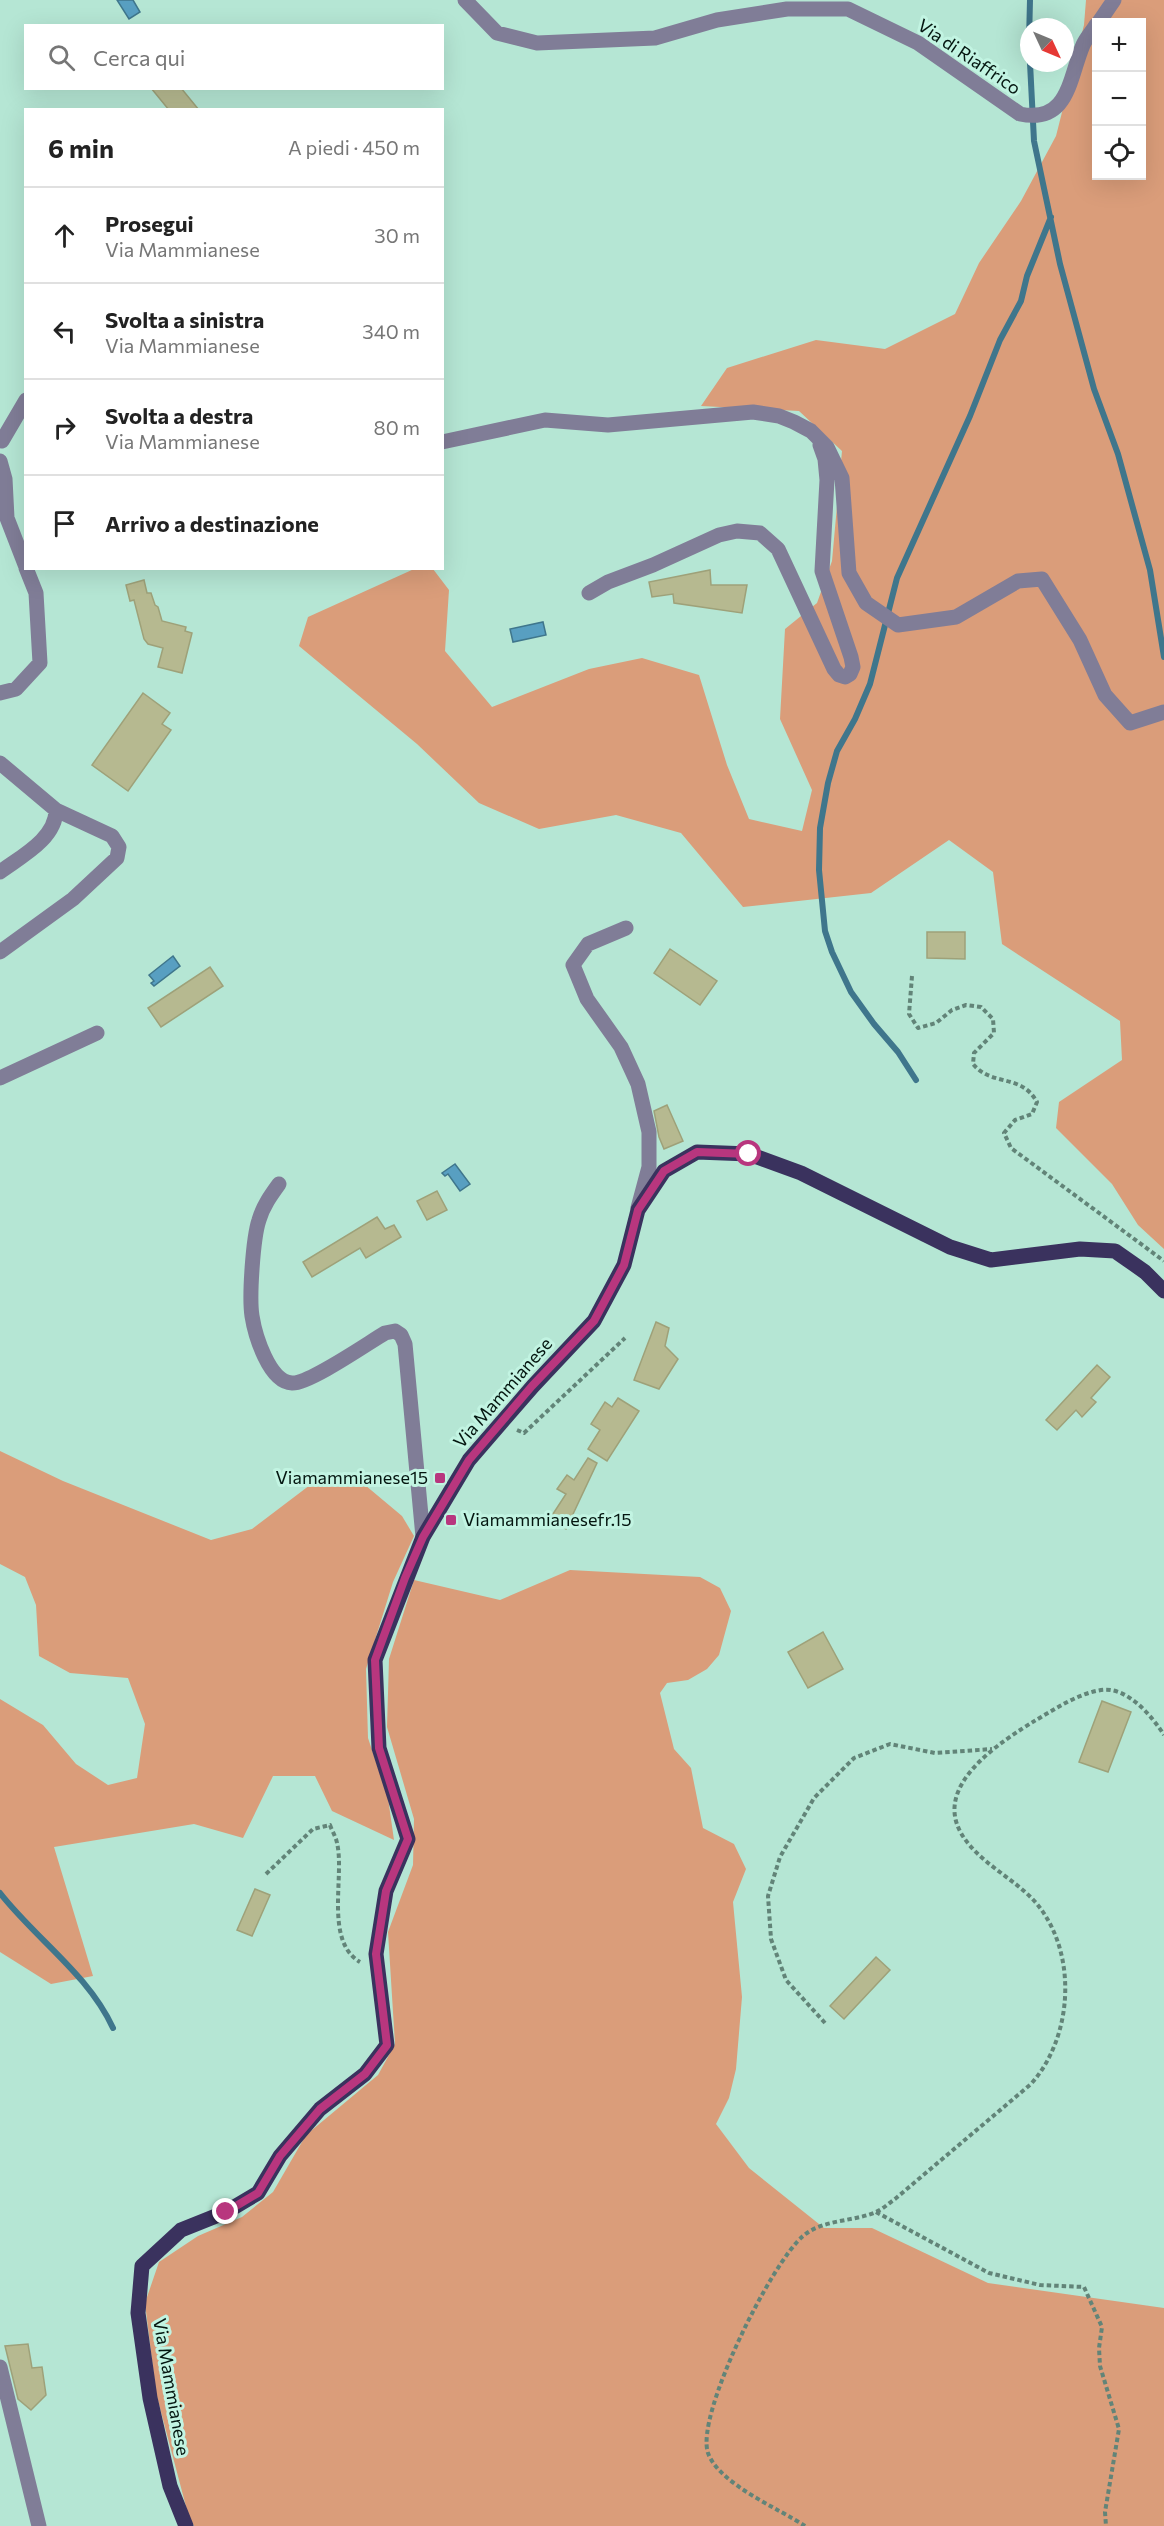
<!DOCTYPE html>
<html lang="it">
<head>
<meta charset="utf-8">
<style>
  :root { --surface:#fff; --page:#f2f2f2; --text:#222; --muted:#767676; --line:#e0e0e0 }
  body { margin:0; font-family:Commissioner,sans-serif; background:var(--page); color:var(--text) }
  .controls { position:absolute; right:18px; top:18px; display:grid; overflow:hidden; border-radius:0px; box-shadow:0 6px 24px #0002 }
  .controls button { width:54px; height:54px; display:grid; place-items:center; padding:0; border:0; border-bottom:2px solid var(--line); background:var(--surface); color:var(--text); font:30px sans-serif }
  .compass { position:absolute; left:1020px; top:18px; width:54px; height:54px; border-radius:50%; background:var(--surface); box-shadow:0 6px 24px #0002; rotate:134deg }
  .stop { position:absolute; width:18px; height:18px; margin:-14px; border:4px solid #b8367e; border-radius:50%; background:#fff }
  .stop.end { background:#b8367e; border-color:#fff; box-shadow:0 2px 6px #0008 }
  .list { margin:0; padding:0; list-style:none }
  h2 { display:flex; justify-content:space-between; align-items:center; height:78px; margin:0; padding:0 24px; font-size:26px }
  h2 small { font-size:20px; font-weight:400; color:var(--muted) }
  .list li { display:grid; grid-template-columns:39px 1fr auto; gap:18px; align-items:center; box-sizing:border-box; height:96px; padding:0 24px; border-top:2px solid var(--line) }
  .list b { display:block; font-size:22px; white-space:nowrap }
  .list p { margin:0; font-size:20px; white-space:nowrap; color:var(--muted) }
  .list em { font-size:20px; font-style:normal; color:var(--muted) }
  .icon { flex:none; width:33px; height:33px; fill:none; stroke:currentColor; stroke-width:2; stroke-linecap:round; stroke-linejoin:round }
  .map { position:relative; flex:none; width:1164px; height:2526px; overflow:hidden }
  .search { position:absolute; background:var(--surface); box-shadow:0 6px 24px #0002; left:24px; top:24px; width:420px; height:66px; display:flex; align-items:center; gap:15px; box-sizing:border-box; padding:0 21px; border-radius:0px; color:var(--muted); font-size:22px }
  .panel { position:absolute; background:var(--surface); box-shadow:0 6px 24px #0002; left:24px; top:108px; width:420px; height:462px; border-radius:0px }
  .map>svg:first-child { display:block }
</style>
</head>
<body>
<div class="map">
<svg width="1164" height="2526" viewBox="0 0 1164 2526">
  <rect width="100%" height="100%" fill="#b5e6d4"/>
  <!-- forest -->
  <path fill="#da9d7a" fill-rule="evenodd" d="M1086,0H1164V1249L1138,1225L1112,1184L1056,1128L1059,1102L1122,1060L1120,1021L1002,944L993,872L949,840L871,893L743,907L681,833L616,815L539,829L479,803L417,744L299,646L308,617L414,569H433L449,590L445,651L492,707L589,669L642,658L699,675L727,765L749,819L802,831L812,790L780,719L785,629L817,603L832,561L842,451L799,411L701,406L727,368L816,340L885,349L955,314L979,263L1021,201L1056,136L1084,25ZM1096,22H1142V176H1096Z
    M0,1451L63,1481L211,1540L252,1529L314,1482L365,1485L402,1516L414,1536L393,1582L366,1669L368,1738L388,1798L394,1840L332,1811L315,1776H273L243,1838L194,1824L54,1847L93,1976L51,1984L0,1952V1699L43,1725L76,1764L108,1785L137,1778L145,1724L128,1678L70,1673L39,1656L36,1605L25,1577L0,1564Z
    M570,1570L700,1577L720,1588L731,1611L719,1655L707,1669L688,1680L667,1683L660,1693L674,1749L691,1768L703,1828L734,1844L746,1869L733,1902L742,1997L736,2069L729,2098L716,2124L749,2168L824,2228H872L988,2283L1164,2308V2526H194L188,2514L156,2393L145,2303L159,2262L198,2236L242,2217L273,2192L306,2135L378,2075L395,2044L388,1932L413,1865L414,1819L387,1727L389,1659L414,1580L500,1600Z"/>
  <!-- water -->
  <path fill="#589fc1" stroke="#3f768c" stroke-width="1.5" d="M117,0H133L140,12L129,19Z
    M543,622L546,635L513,642L510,629Z
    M173,956L180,966L154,986L151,983L154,981L149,975Z
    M455,1164L470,1184L460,1191L448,1174L445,1176L442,1173Z"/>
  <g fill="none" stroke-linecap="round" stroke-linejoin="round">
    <!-- stream -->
    <path stroke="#3f768c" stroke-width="6" d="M1029,41L1030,0
      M1030,63L1034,141L1060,264L1094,389L1118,454L1150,570L1164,657
      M916,1080L898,1052L874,1024L851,992L832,952L825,931L819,870L820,828L828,783L837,751L855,719L870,684L897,578L970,416L1000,340L1021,301L1027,276L1051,217
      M0,1893C36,1939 88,1974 113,2028"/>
  </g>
  <!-- building -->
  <path fill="#b6b990" stroke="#9ea179" stroke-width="1.5" d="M151,88H181L199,110H169Z
    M710,570L711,585H747L742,613L674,603L673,594L652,597L649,582Z
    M144,580L147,593H151L155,605L158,607L162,621L186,627L185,631L192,633L182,673L158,667L163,648L148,644L144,639L134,600L130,601L126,585Z
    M143,693L170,713L162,724L171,730L128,791L92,765Z
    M927,932H965V959L927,958Z
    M670,949L717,981L700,1005L654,973Z
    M210,967L223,986L161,1027L148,1008Z
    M667,1105L683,1141L664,1149L659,1137L654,1111Z
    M437,1191L447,1210L427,1220L417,1201Z
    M377,1217L385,1229L394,1225L401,1237L366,1258L360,1248L312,1277L303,1262Z
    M656,1322L669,1328L665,1346L678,1359L659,1389L634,1380Z
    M1097,1365L1110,1377L1091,1398L1096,1402L1082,1417L1076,1410L1057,1430L1046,1420Z
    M618,1398L639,1411L607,1461L588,1449L600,1430L591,1424L605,1402L612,1407Z
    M588,1458L597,1463L566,1529L549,1520L566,1494L557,1489L567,1475L574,1480Z
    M823,1632L843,1669L808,1688L788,1652Z
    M1102,1701L1131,1712L1108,1772L1079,1762Z
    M255,1889L270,1895L252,1936L237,1930Z
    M876,1957L890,1970L844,2019L830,2006Z
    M28,2344L32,2368L42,2367L46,2395L31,2410L18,2399L5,2346Z"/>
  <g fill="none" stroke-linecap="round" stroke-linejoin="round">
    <!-- path -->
    <path stroke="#628478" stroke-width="4" stroke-dasharray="4.5 3" stroke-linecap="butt" d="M912,976L909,1014L918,1028L936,1023L952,1010L966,1005L981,1007L993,1019L994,1033L974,1053L973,1064C992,1087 1021,1073 1037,1102L1032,1114L1015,1120L1004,1133L1011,1148L1164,1261
      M517,1430L524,1433L625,1338
      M266,1874L313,1829L330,1825C332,1831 336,1837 337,1843C345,1876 324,1941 360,1962
      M825,2023L786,1980L771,1939L768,1896L780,1857L814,1798L854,1758L890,1744L935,1753L992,1749
      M876,2212L989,2273L1040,2285L1084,2287L1102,2327L1099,2348L1100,2366L1119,2429L1105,2512L1106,2526
      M805,2526C778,2508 719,2484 708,2453C695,2415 772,2262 803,2236C823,2219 853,2222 876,2212C883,2209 889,2203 895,2199L1031,2084C1073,2037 1078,1954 1037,1904C1015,1878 978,1863 961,1833C933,1784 1002,1741 1036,1720C1057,1708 1077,1694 1101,1690C1127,1686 1152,1716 1164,1735"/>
    <!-- minor -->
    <path stroke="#807d97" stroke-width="15" d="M465,0L497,33L537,43L655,38L717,20L787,9H848L918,43L1020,114C1069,124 1069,78 1083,45C1086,38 1092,32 1096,25
      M1099,22L1114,0
      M2,441L26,400
      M442,442L545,420L608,425L753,412L779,416L794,422L811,431L827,447L842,478L849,573L866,603L898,625L956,617L1018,581L1042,579L1080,640L1105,695L1130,723L1164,712
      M0,461L5,479L7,518L26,567
      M589,593L608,582L653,565L719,535L737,531L760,533L778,549L834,669L839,675L845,677L850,674L853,667L851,657L822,571L827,480L825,459L820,445
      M0,693L16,689L40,663L36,593L26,568
      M0,763L56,810C56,839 20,857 0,872
      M626,928L588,944L573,965L587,999L621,1047L638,1084L649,1132V1167L638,1208
      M0,952L73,899L117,858L119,847L112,836L56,810
      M0,1078L97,1033
      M279,1184C271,1195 263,1206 259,1220C253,1238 249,1297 252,1316C255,1335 269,1382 292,1383C309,1384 368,1343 385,1333L395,1331L401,1335L405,1344L423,1537
      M0,2367L39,2526"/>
    <!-- major -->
    <path stroke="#3a325e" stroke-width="15" d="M186,2526L170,2486L150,2398L138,2313L142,2266L181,2230L226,2212L258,2193L280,2156L320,2109L365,2074L387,2045L376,1954L386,1891L408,1839L379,1748L375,1660L423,1537L469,1460L533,1386L594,1321L624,1265L638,1210L664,1171L697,1152L749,1154L801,1173L950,1247L991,1260L1080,1249L1115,1251L1145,1272L1164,1291"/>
  </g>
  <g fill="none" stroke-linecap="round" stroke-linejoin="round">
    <!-- route -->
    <path stroke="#b8367e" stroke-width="8" d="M226,2212L258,2193L280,2156L320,2109L365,2074L387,2045L376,1954L386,1891L408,1839L379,1748L375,1660L405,1578L423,1537L469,1460L532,1386L594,1321L624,1265L638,1210L664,1171L697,1152L749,1154"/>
  </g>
  <!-- markers -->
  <g fill="#b8367e" stroke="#c2f4e2" stroke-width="2">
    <rect x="434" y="1472" width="12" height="12" rx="3"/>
    <rect x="445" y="1514" width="12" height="12" rx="3"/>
  </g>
  <g text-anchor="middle" stroke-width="6" stroke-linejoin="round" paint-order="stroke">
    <!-- street labels -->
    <g font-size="18" fill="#041610" stroke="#c2f4e2">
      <text transform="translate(969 57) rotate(34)" y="6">Via di Riaffrico</text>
      <text transform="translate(503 1393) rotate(-49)" y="6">Via Mammianese</text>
      <text transform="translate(171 2387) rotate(80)" y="6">Via Mammianese</text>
    </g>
    <!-- poi labels -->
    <g font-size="18" fill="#041610" stroke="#c2f4e2" text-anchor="end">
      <text x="428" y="1484">Viamammianese15</text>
      <text x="463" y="1526" text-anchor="start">Viamammianesefr.15</text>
    </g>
  </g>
</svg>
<div class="controls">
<button>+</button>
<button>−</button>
<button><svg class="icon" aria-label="locate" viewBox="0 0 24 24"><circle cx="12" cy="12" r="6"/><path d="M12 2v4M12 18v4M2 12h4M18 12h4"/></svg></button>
</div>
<svg class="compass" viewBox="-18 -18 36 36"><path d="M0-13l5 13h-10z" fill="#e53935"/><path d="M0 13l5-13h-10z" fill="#767676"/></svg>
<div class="stop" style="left:749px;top:1154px"></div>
<div class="stop end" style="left:226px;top:2212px"></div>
<div class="search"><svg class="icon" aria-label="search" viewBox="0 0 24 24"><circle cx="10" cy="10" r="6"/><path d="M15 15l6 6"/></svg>Cerca qui</div>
<section class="panel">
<h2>6 min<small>A piedi · 450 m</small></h2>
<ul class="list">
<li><svg class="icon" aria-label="ahead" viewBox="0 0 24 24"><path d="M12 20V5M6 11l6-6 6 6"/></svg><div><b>Prosegui</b><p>Via Mammianese</p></div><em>30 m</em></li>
<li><svg class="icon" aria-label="left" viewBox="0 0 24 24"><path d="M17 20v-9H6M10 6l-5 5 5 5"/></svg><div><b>Svolta a sinistra</b><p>Via Mammianese</p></div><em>340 m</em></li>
<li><svg class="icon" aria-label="right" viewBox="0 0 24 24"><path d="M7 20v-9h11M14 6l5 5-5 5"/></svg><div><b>Svolta a destra</b><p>Via Mammianese</p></div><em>80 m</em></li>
<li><svg class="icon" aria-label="arrive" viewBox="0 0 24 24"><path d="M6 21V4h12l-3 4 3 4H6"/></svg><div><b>Arrivo a destinazione</b></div></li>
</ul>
</section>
</div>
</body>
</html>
